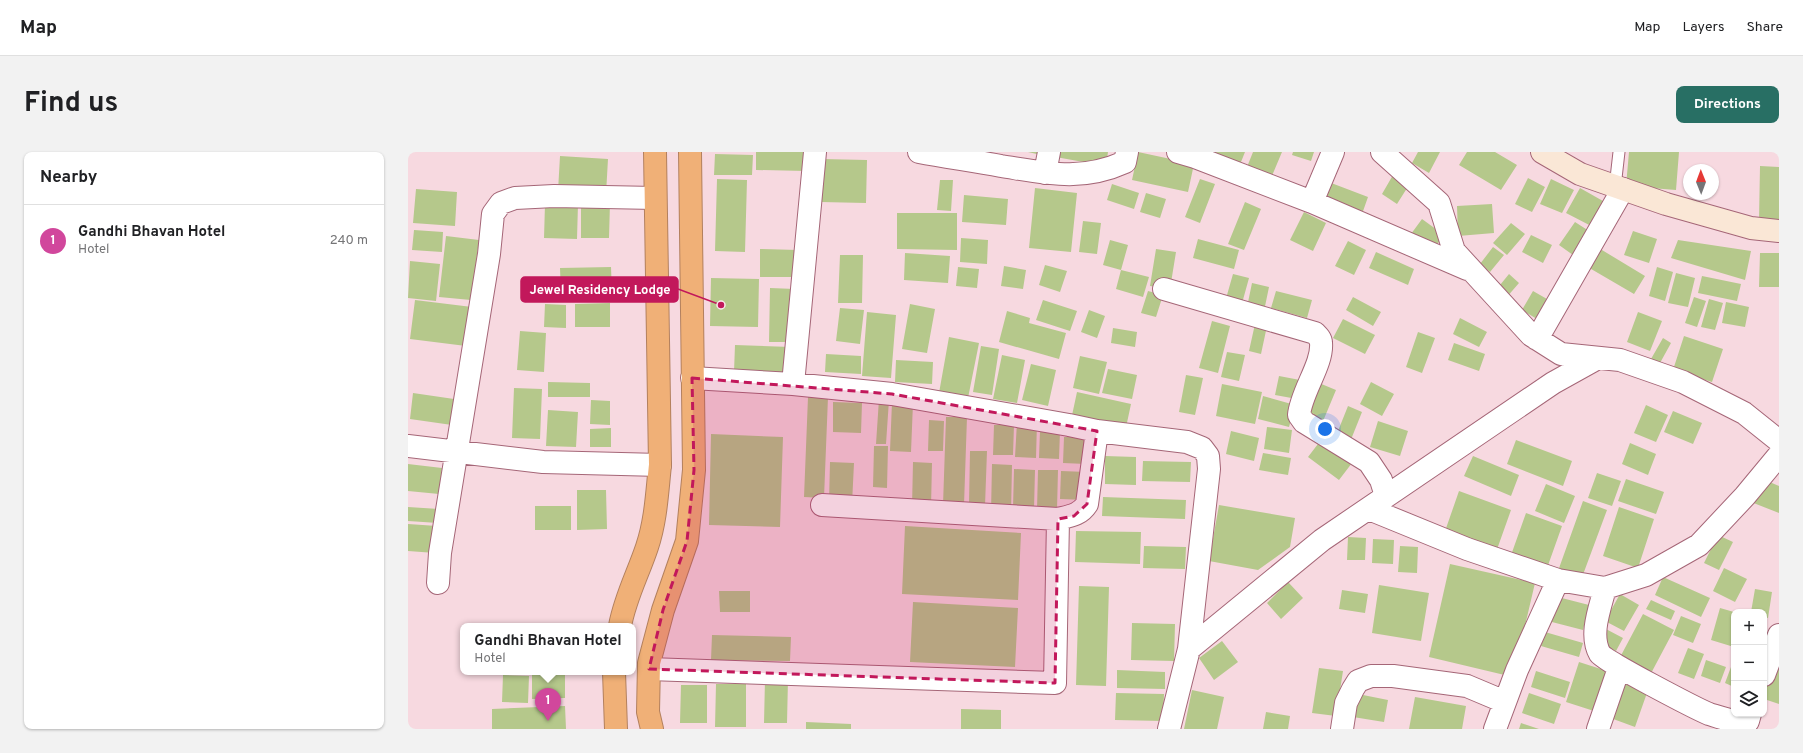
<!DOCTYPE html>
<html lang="en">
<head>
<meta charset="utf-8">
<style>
  :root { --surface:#fff; --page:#f2f2f2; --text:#202124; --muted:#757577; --line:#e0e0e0; --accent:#286f64 }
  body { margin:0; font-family:Overpass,sans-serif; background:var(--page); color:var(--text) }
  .controls { position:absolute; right:12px; bottom:12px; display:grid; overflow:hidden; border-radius:8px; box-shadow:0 1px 3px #0004 }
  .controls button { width:36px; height:36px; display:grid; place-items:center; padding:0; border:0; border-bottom:1px solid var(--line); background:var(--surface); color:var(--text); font:20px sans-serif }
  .compass { position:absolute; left:1275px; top:12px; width:36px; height:36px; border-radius:50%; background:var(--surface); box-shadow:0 1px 3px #0004; rotate:359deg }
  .you { position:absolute; left:917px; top:277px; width:14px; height:14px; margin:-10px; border:3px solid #fff; border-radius:50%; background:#1a73e8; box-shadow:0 0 0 6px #1a73e833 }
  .badge { display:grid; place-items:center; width:26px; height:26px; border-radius:50%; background:var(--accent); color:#fff; font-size:13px; font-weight:700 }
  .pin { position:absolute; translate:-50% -33px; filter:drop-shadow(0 1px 2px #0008) }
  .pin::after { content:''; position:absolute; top:21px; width:14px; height:12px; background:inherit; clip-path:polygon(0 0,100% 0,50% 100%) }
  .popup { position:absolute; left:52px; top:471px; width:176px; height:52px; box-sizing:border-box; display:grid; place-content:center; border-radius:8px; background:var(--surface); filter:drop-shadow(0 1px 3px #0005); font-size:13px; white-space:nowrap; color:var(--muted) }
  .popup b { font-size:15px; color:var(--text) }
  .popup::after { content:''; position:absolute; left:50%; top:100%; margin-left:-8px; border:8px solid transparent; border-top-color:var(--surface) }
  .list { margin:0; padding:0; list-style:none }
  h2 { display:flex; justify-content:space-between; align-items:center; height:52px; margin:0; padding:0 16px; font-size:17px }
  h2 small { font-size:13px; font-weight:400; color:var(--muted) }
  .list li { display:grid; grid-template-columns:26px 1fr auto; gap:12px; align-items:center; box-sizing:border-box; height:72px; padding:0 16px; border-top:1px solid var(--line) }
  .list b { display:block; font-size:15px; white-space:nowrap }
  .list p { margin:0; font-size:13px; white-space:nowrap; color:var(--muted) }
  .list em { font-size:13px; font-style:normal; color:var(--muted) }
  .icon { flex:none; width:22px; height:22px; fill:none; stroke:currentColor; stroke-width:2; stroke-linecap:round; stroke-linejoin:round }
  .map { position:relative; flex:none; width:1371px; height:577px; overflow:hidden; border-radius:8px }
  header { display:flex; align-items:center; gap:24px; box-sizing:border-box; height:56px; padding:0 20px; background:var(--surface); border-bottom:1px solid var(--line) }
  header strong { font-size:19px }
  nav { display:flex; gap:22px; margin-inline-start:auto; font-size:14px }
  .intro { display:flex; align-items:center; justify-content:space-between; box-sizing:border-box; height:96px; padding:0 24px }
  h1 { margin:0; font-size:28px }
  .button { padding:10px 18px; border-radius:8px; background:var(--accent); color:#fff; font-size:14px; font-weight:700 }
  main { display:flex; gap:24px; padding:0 24px }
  aside { flex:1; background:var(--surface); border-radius:8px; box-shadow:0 1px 3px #0004 }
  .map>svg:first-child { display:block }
</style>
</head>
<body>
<header>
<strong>Map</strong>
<nav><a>Map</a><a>Layers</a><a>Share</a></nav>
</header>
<div class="intro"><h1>Find us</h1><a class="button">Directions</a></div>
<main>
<aside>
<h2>Nearby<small></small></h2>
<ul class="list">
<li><span class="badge" style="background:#d1479c">1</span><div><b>Gandhi Bhavan Hotel</b><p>Hotel</p></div><em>240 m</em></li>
</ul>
</aside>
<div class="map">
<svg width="1371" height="577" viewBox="0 0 1371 577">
  <rect width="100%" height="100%" fill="#f7d9e0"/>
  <!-- building -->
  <path fill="#b5c88b" d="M348,0H399L398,19L348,18Z
    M620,0H633V3Z
    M643,0H700L698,14L642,4Z
    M730,0L786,12L780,40L724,28Z
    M795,0H837L831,15Z
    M845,0H874L861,31L837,20Z
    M885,0H906L903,9L884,3Z
    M1010,0H1032L1021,21L1004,11Z
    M1059,0H1087L1109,13L1093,38L1051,13Z
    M1221,0H1271L1268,38L1218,34Z
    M307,2L345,3L344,23H306Z
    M152,4L200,7L198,42L150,39Z
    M414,7L459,8L458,51L413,50Z
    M1352,14L1371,15V69H1351Z
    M985,23L1001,33L989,52L974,42Z
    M1120,26L1137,35L1124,60L1107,52Z
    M309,27L339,28L337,100L307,99Z
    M792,27L807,32L792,71L777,65Z
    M1143,27L1166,38L1154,61L1132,52Z
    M532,28H545L543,59L529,58Z
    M918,29L960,45L954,62L912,45Z
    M704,32L731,41L726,57L699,48Z
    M627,36L669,41L663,100L621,96Z
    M1172,36L1202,53L1189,77L1158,61Z
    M8,37L49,40L47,74L5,71Z
    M738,41L758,47L752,66L732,60Z
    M556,43L600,47L598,73L554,70Z
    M837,50L853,57L836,98L820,92Z
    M173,51H202L201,86H173Z
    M137,52H170L169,87L136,86Z
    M1084,52L1086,81L1050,84L1049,54Z
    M896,60L918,71L905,99L882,88Z
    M489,61H549V98L489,97Z
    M1014,67L1036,83L1025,98L1003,82Z
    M675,69L693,71L689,102L671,100Z
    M1167,70L1181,79L1165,103L1151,93Z
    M1103,71L1117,82L1099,103L1085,91Z
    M6,78L35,80L34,100L4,98Z
    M1225,79L1249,87L1241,111L1216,103Z
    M1123,83L1144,93L1135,111L1114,100Z
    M38,84L71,88L63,148L31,145Z
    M553,86L580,88L579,112L552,110Z
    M790,87L831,98L826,117L785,106Z
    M702,88L720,93L713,118L695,113Z
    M1270,88L1343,99L1337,128L1263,106Z
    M940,89L958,98L946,123L927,114Z
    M1085,95L1096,103L1082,120L1072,112Z
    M1189,95L1237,124L1226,142L1178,114Z
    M352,97L390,98L389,125H352Z
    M748,97L768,100L762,137L742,134Z
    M968,100L1006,117L1000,133L961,116Z
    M497,101L542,104L540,131L496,128Z
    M1352,101H1371V135H1351Z
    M432,103H455L454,151H430Z
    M2,109L32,112L28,149L0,146Z
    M637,113L659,119L652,140L631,133Z
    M596,114L618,118L615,137L593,134Z
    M203,115L204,142L153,143L152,116Z
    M550,115L571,117L569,136L548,134Z
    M1249,115L1265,120L1257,149L1241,144Z
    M713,118L741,125L735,145L708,137Z
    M1268,121L1287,126L1280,155L1260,151Z
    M825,122L841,126L833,155L817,150Z
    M1101,122L1111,131L1098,146L1088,138Z
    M1294,124L1333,132L1329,149L1290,141Z
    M303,126L351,127L350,175L302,174Z
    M844,131L861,135L855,164L838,160Z
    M362,136L387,137L386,190H361Z
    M740,139L755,143L748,165L733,161Z
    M868,139L904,148L899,166L863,156Z
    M1125,139L1146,151L1134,170L1114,158Z
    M945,145L973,160L965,174L938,158Z
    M1286,145L1298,149L1289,175L1277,171Z
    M1301,147L1315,151L1307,178L1293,175Z
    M7,148L64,155L58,194L2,187Z
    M635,148L669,159L662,179L628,168Z
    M1318,150L1341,155L1337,175L1314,171Z
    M202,151V175H167V152Z
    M137,152L158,153V176L136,175Z
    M502,152L527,157L519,201L494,197Z
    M432,156L456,158L452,192L428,189Z
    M681,158L697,164L689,186L673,180Z
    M599,159L622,166L621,171L658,181L651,207L591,190Z
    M459,160L488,163L483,226L454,224Z
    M1230,160L1254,169L1242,199L1219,190Z
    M1052,166L1079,180L1071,195L1045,182Z
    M935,167L967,183L957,202L925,186Z
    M804,169L822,174L810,221L791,216Z
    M847,172L859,174L853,202L841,199Z
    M705,176L729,180L727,195L703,191Z
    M112,179L138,181L136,220L109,218Z
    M1010,180L1027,186L1014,221L998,215Z
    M1276,184L1315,197L1304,230L1265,218Z
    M541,185L571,191L560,246L531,241Z
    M1255,186L1263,191L1252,211L1243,207Z
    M1046,191L1077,202L1071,219L1040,208Z
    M327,193L383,195L382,222L326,220Z
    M573,194L591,197L584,243L565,240Z
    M819,200L837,203L831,229L813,225Z
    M418,202L453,204V222L417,220Z
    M594,203L617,208L609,251L585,247Z
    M672,204L699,210L691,242L665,236Z
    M488,208L525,210L524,232L487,230Z
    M623,212L648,218L640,254L614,248Z
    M700,217L729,223L724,247L694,241Z
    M778,223L795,226L787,263L771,260Z
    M871,224L892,228L889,247L867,243Z
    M140,230L182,231V245H140Z
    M963,230L986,242L974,264L952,252Z
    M911,231L928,238L913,274L895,266Z
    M814,232L854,240L847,272L808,264Z
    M106,236L134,237L132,287L104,286Z
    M669,240L723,252L717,280L663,268Z
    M5,241L46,247L44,273L2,267Z
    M855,244L887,253L881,275L850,267Z
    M400,245H420L416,346L396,345Z
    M471,247L481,248L478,292H468Z
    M183,248L202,249V273L182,272Z
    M425,250L454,251L453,281L425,280Z
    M484,250L505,251L503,300L482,299Z
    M1238,253L1260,263L1248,290L1226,281Z
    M940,254L954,260L942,290L928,284Z
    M140,258L170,260L168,295L138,294Z
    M1265,259L1294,271L1285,292L1256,280Z
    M538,265H559L556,353H535Z
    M521,268L536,269L535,299H520Z
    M970,269L1000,279L992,304L962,295Z
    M609,270H629L628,306L607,305Z
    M586,273H606L605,303H585Z
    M859,275L884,278L881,301L856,297Z
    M203,276V295H182V277Z
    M632,279H652L651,307L631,306Z
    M823,279L851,286L846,309L818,302Z
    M303,282L375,285L372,375L301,373Z
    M656,285H679L678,312L655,311Z
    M913,288L944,311L931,328L900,305Z
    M1108,288L1164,309L1155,334L1099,312Z
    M1222,291L1248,302L1240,323L1214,312Z
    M466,294H480L479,336L465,335Z
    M562,299H579L577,354L561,353Z
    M855,301L883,306L880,323L851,318Z
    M697,304L728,305V333L697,332Z
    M1065,304L1111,323L1103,344L1056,324Z
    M735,309L783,310L782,330L734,329Z
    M422,310L446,311L444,352L421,351Z
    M505,310L524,311L523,355H504Z
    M0,312L34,316L31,342L0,339Z
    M584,312L604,313L603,362L583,361Z
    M606,317L627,318L626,357L605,356Z
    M630,318H650L649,358H629Z
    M653,319L679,320L678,348L652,347Z
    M1189,321L1213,329L1204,354L1180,346Z
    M1352,326L1371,334V361L1343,350Z
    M1218,327L1256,340L1248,362L1210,349Z
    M1138,332L1167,344L1156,371L1127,359Z
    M169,338H198L199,377L169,378Z
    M1051,339L1103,358L1087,403L1035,385Z
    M695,345L778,348L777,367L694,364Z
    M1175,349L1199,358L1173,428L1150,419Z
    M811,353L887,366L882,395L850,418L801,409Z
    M127,354H163V378H127Z
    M0,355L31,357L30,371L0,369Z
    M1211,355L1246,367L1230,416L1195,404Z
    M1118,361L1154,374L1138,419L1102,406Z
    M0,372L29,374L27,401L0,399Z
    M497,374L613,381L610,448L494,442Z
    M668,379L733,380L732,412L667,410Z
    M1310,383L1325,390L1311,418L1296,411Z
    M940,385L958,386L957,408H939Z
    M965,387L986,388L985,412L964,411Z
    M736,394L778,395L777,417L735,416Z
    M992,394L1010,395L1009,421L990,420Z
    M1042,412L1127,431L1105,525L1021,505Z
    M1316,416L1339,427L1327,450L1305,439Z
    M1255,425L1302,446L1293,465L1247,443Z
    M880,430L895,446L873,467L859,451Z
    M971,433L1021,441L1013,489L964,481Z
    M671,434L701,435L698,534L668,533Z
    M1347,437L1364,440L1360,466L1356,465V460H1343Z
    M934,438L960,442L957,461L931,457Z
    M311,439H342V460H312Z
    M1212,442L1231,453L1216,479L1197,469Z
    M1146,444L1181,453L1175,478L1140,469Z
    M1243,448L1267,459L1263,468L1238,457Z
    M505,450L610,456L607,515L502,510Z
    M1312,456L1326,460V495L1303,488Z
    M1235,462L1266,478L1240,527L1209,511Z
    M1273,464L1293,472L1285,491L1265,483Z
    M724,471L767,472L766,509L723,508Z
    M1196,476L1215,486L1208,499L1189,490Z
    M1137,480L1175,491L1171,505L1133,494Z
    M304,483L383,485L382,509L303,508Z
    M814,489L830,510L806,528L791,506Z
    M1280,496L1296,502L1286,527L1270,521Z
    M1326,507V535L1317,531Z
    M1298,508L1318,515L1312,531L1293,524Z
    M1371,508V552L1356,547V531Z
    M1171,510L1199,519L1186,559L1158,550Z
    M911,516L935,519L928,564L904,561Z
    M709,518L757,520V537L709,536Z
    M1128,519L1162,530L1157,546L1123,535Z
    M95,523L121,524L120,551L94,550Z
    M124,523H157V546L124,547Z
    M357,527H380L379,571H356Z
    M1210,528L1240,538L1227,575L1197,564Z
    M308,532H338V575H307Z
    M273,533H299V571H272Z
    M784,538L816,545L809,577H776Z
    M708,541L756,542L755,569L707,568Z
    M1121,541L1153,552L1146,572L1114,561Z
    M950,542L980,548L976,570L945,565Z
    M1007,545L1058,554L1054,577H1001Z
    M157,554L158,577H84V557Z
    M553,557L593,558V577H553Z
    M858,560L882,564L880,577H855Z
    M398,570L443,572V577H398Z
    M1113,571L1131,577H1111Z"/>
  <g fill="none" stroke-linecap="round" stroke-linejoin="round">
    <defs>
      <path id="lane" d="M1207,35L1211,0"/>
      <path id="street" d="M511,0C538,5 566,9 593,14C638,21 673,30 717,10L719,0
        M770,0L787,5L904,50L925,0
        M974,0L1031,51L1046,99L1123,183L1153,202L1212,208L1275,230L1336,261L1371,289
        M637,21L641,0
        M904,50L1059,117
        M756,137L907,181C910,184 913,187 913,191C915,212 893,240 891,263L896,270L961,310L973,328L978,344
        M1129,187L1215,37
        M284,226L385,232L484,242L661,273L689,279L779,290L794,296L800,304L801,317L781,497L761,577
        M385,232L407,0
        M0,294L135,310L252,313
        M961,357L1059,397L1150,428L1197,436L1238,423L1291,393L1337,344L1371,303
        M650,367C662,364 672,363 679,352L689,279
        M30,431L32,401L81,102L85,62L93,51L107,46L146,44L247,46
        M1197,436C1192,456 1181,483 1192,502C1196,509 1289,557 1301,562C1314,566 1327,571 1340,569L1342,562
        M781,497L914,388L1145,231L1190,206
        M241,517L647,531L650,367L414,353
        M1356,523L1371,483
        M934,577L938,551L945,537L950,529L963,524H985L1059,534L1097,550
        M1087,577L1109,518L1150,428
        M1190,577L1211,516"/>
      <path id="secondary" d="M1134,0L1172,22L1258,52L1343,76L1371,79"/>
      <path id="highway" d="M212,474C217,446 230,422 239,395C248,368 249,341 252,313L247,0
        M206,520L208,577
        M244,577L240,560L241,511L255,458L279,389L286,318L282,0"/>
    </defs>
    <!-- lane casing -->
    <use href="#lane" stroke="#a56677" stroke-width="13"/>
    <!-- street casing -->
    <use href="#street" stroke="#a56677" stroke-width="24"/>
    <!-- secondary casing -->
    <use href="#secondary" stroke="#a56677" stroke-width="24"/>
    <!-- highway casing -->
    <use href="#highway" stroke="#b3805e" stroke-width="24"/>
    <!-- lane -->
    <use href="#lane" stroke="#fff" stroke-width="11"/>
    <!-- street -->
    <use href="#street" stroke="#fff" stroke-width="22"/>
    <!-- secondary -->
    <use href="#secondary" stroke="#fae7d6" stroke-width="22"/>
    <!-- highway -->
    <use href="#highway" stroke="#f0b077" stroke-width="22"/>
  </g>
  <!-- marked area -->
  <path fill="#c2185b" fill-opacity="0.2" stroke="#c2185b" stroke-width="3" stroke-dasharray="8 5" stroke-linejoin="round" d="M284,226L484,242L689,279L679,352L666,364L650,367L647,531L241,517L255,458L279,389L286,318Z"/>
  <!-- callouts -->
  <path fill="none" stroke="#c2185b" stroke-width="1.5" d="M313 153L270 137"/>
  <circle fill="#c2185b" stroke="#faebee" stroke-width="1.5" cx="313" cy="153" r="4"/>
  <rect fill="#c2185b" stroke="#c2185b" stroke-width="1.5" x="113" y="125" width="157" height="25" rx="4"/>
  <g font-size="13" text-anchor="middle" font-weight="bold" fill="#fff">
    <text x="192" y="142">Jewel Residency Lodge</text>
  </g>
</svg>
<div class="controls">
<button>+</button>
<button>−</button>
<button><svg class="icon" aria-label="layers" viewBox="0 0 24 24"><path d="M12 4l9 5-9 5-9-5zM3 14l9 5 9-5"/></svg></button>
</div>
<svg class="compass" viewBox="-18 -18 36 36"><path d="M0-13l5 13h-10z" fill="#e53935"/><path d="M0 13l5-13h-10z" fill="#757577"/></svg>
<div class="you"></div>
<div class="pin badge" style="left:140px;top:569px;background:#d1479c">1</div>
<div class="popup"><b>Gandhi Bhavan Hotel</b>Hotel</div>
</div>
</main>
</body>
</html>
